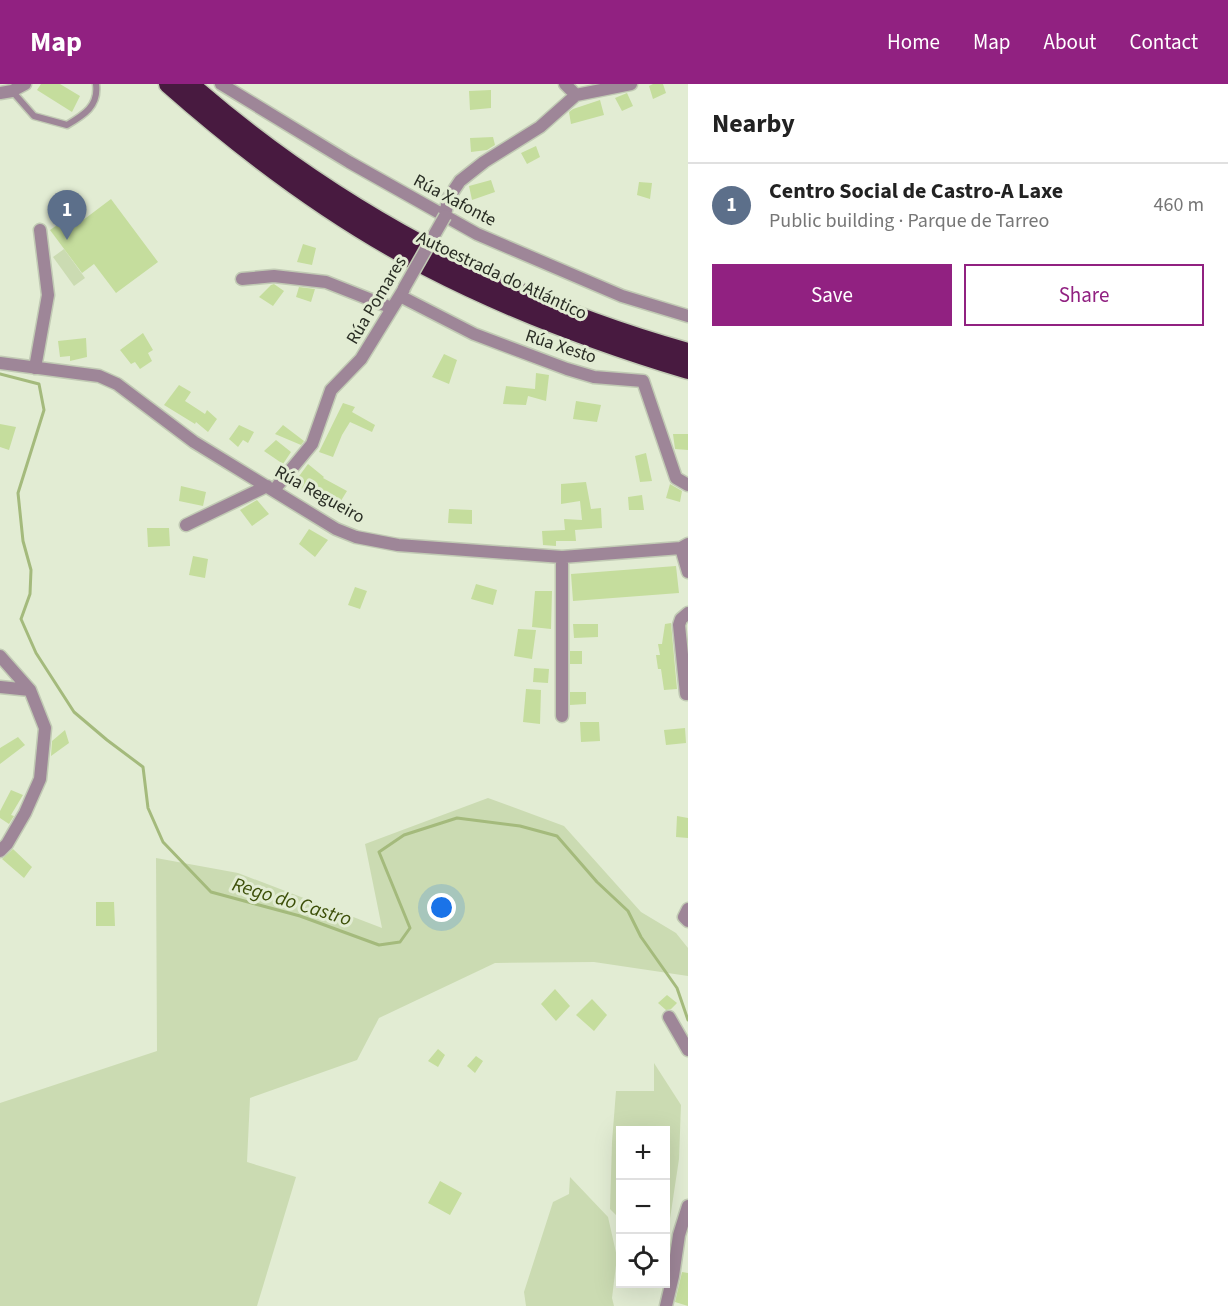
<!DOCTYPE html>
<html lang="en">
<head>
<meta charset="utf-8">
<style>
  :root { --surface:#fff; --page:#f6f6f6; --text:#222; --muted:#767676; --line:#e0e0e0; --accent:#912181 }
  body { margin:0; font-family:"Source Sans 3",sans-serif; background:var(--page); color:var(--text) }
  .controls { position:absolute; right:18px; bottom:18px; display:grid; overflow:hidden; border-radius:0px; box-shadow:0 6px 24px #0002 }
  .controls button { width:54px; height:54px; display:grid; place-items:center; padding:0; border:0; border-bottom:2px solid var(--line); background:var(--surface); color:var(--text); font:30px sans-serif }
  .you { position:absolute; left:442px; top:824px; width:21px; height:21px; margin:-15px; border:4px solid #fff; border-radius:50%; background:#1a73e8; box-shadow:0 0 0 9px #1a73e833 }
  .badge { display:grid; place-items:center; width:39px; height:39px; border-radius:50%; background:var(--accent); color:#fff; font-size:20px; font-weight:700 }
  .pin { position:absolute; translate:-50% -50px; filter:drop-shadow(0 2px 3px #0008) }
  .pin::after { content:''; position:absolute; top:32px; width:21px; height:18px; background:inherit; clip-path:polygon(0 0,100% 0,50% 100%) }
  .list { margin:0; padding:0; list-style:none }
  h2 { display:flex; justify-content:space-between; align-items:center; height:78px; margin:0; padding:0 24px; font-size:26px }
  h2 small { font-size:20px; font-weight:400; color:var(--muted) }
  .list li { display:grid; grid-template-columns:39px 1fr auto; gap:18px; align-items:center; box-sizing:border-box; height:84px; padding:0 24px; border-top:2px solid var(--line) }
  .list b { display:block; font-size:22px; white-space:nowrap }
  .list p { margin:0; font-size:20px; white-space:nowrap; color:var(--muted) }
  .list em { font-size:20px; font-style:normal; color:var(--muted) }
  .actions { display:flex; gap:12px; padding:18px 24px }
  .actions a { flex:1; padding:14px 0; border:2px solid var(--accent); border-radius:0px; text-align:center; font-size:21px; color:var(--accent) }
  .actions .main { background:var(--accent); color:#fff }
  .icon { flex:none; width:33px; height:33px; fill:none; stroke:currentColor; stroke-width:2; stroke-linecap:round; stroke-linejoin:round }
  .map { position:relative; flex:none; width:688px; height:1222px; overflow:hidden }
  header { display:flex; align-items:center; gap:36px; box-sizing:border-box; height:84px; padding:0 30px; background:var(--accent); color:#fff }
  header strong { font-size:28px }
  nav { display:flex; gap:33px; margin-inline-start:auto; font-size:21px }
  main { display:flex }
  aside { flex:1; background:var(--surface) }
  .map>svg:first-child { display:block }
</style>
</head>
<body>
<header>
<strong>Map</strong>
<nav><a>Home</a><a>Map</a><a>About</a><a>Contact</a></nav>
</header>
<main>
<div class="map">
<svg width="688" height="1222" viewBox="0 0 688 1222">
  <rect width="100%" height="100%" fill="#e2ecd3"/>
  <!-- green -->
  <path fill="#cbdbb2" d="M64,165L85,194L74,202L53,173Z
    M488,714L564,742L641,828L676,849L688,864V892L594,878L495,879L379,934L357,976L250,1014L247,1078L296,1093L257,1222H0V1019L157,967L156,774L238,789L382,844L365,760Z
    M654,979L681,1021L679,1075L668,1148L666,1149V1046H620V1135L610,1125L612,1058L616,1007H654Z
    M570,1093L608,1133L617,1173L612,1214L614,1222H526L524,1208L553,1118L569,1110Z"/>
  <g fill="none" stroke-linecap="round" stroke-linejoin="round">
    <!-- stream -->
    <path stroke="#a4ba7c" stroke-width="3" d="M0,290L39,300L44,326L18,409L23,457L31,486L30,510L21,535L36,569L74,628L107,656L143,683L148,724L163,758L211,808L300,832L379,861L400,858L410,844L379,768L404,751L457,734L520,742L557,752L597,798L628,827L641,853L677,904L688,936"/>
  </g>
  <!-- building -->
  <path fill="#c5dd9d" d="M41,0H60L80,12L72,28L37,6Z
    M653,0H663L666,9L653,15L649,2Z
    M491,6V24L470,26L469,7Z
    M627,9L633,22L622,27L615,14Z
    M600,16L604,31L571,40L569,28L573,25Z
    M493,53L495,61L487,66L471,68L470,54Z
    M536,62L540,73L527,80L521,69Z
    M491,96L495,108L472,116L469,102Z
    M639,98L652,99L650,115L637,111Z
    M111,115L158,178L116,209L94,180L82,189L50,146L63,137L70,146Z
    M303,160L316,164L312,181L297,178Z
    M274,200L284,207L273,222L259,213L271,201Z
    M299,203L315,205L311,218L296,213Z
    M143,249L153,266L148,269L152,277L140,285L135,278L131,280L120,266Z
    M86,254L87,273L70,277V272L60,273L58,257Z
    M444,270L457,276L449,300L432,293Z
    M536,289L549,291L546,317L528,312L526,321L503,320L506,302L535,305Z
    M179,301L191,308L185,317L205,330L207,326L217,335L208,348L196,338L195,340L164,321Z
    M576,317L601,321L597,338L573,335Z
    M343,319L355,323L352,328L375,341L372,348L350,338L342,351L333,373L319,368Z
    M0,340L16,343L9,366L0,363Z
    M239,341L254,348L248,359L243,356L238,363L229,355Z
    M283,341L304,357L301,361L275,350Z
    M673,350H688V366L675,365Z
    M276,356L291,368L283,380L264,367Z
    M646,369L652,397L640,398L635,372Z
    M308,380L324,393L323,394L347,407L334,428L294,399Z
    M586,398L591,425L601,424L602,444L575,446L576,457H556V462L543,461L542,447L565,446L564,435L582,436L580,417L561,420V400Z
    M670,400L682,407L680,418L666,414Z
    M181,402L206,408L203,422L179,417Z
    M642,411L644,426H629L628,413Z
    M257,416L269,430L252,442L240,426Z
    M449,425L472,426V440L448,439Z
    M147,444H169L170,462L148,463Z
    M309,445L328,456L315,473L299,460Z
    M193,472L208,475L205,494L189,491Z
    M676,482L679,509L573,517L571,490Z
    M476,500L497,506L493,521L471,515Z
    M355,503L367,507L360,525L348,521Z
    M535,507H552L551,545L532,543Z
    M671,539L677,605L664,606L661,585H658L656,571H660L658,560H662L665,540Z
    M573,540H598V553L574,554Z
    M518,545L536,546L532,575L514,572Z
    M570,567H582V580H570Z
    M534,584L549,585L548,599L533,598Z
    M526,605L541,606L540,640L523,638Z
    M570,608H586V620L570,621Z
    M580,638H599L600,657L581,658Z
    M685,644L686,659L666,661L664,646Z
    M65,646L69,659L51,672L52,657Z
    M18,653L25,661L0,680V664Z
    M11,706L23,711L11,731L14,732L9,740L0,734V727Z
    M677,732L688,734V754L676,753Z
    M13,765L32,783L24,794L2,775Z
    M96,818H114L115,842H96Z
    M555,905L570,922L556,937L541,920Z
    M667,911L677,919L671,925L666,926L658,919Z
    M592,915L607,931L594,947L576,931Z
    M438,965L445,971L438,983L428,977Z
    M476,972L483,977L475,989L467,982Z
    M440,1097L462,1109L450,1131L428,1119Z
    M682,1188L688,1189V1222L675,1218Z"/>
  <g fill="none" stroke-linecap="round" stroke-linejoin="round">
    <defs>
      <path id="lane" d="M12,7L34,32L67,41C84,31 99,22 96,0"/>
      <path id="street" d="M221,0L349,78L477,150L622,212L688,232
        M565,0L576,11L631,0
        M0,9L12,7L25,0
        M445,132L448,115L460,97L484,78L540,43L576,11
        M242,195L274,192L326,198L392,224
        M400,212L474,250L567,285L594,293L643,297L676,394L688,401
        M0,279L99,292L117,300L194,358L336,445L356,453L398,461L562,473L681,464L688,460
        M35,284L48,211L40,146
        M274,406L312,360L331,306L361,275L404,205
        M186,441L267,402
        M681,464L688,488
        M0,572L30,606L45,644L40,695L25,729L7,760L0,767
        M0,603L30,606
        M686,610L679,541L681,535L688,529
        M562,632V473
        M688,825L684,833L688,837
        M669,933L688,966
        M666,1222L673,1192L679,1151L688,1122"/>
      <path id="highway" d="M168,0C245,68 334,135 427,183C510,226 598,259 688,286
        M190,0C333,125 505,217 688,268"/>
    </defs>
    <!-- lane casing -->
    <use href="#lane" stroke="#c1cab4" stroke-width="9"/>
    <!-- street casing -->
    <use href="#street" stroke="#c1cab4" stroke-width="15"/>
    <!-- highway casing -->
    <use href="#highway" stroke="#c1cab4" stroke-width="21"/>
    <!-- lane -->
    <use href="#lane" stroke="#9e8698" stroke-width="6"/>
    <!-- street -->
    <use href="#street" stroke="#9e8698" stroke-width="12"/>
    <!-- highway -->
    <use href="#highway" stroke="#481a40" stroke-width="18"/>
    <defs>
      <path id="street-bridge" d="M404,204L445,132"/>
    </defs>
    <!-- street-bridge casing -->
    <use href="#street-bridge" stroke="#c1cab4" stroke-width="15" stroke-linecap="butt"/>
    <!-- street-bridge -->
    <use href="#street-bridge" stroke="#9e8698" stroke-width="12"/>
  </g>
  <g text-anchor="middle" stroke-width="6" stroke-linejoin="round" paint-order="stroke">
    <!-- street labels -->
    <g font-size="18" fill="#292d24" stroke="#e2ecd3">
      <text transform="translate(455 116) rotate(28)" y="6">Rúa Xafonte</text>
      <text transform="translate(502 191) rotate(25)" y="6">Autoestrada do Atlántico</text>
      <text transform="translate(376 216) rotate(-59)" y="6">Rúa Pomares</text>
      <text transform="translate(561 262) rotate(18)" y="6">Rúa Xesto</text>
      <text transform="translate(320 410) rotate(29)" y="6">Rúa Regueiro</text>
    </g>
    <!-- water labels -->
    <g font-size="20" font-style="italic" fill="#3b4e07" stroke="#e2ecd3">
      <text transform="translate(292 817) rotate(17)" y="7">Rego do Castro</text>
    </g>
  </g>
</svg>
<div class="controls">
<button>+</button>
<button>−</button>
<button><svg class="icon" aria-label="locate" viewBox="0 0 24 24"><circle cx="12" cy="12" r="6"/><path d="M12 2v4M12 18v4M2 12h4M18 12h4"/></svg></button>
</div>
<div class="you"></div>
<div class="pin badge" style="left:67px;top:156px;background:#5c6f8a">1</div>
</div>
<aside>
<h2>Nearby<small></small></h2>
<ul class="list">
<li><span class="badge" style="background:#5c6f8a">1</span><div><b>Centro Social de Castro-A Laxe</b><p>Public building · Parque de Tarreo</p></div><em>460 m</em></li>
</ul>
<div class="actions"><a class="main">Save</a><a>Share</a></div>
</aside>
</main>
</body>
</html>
